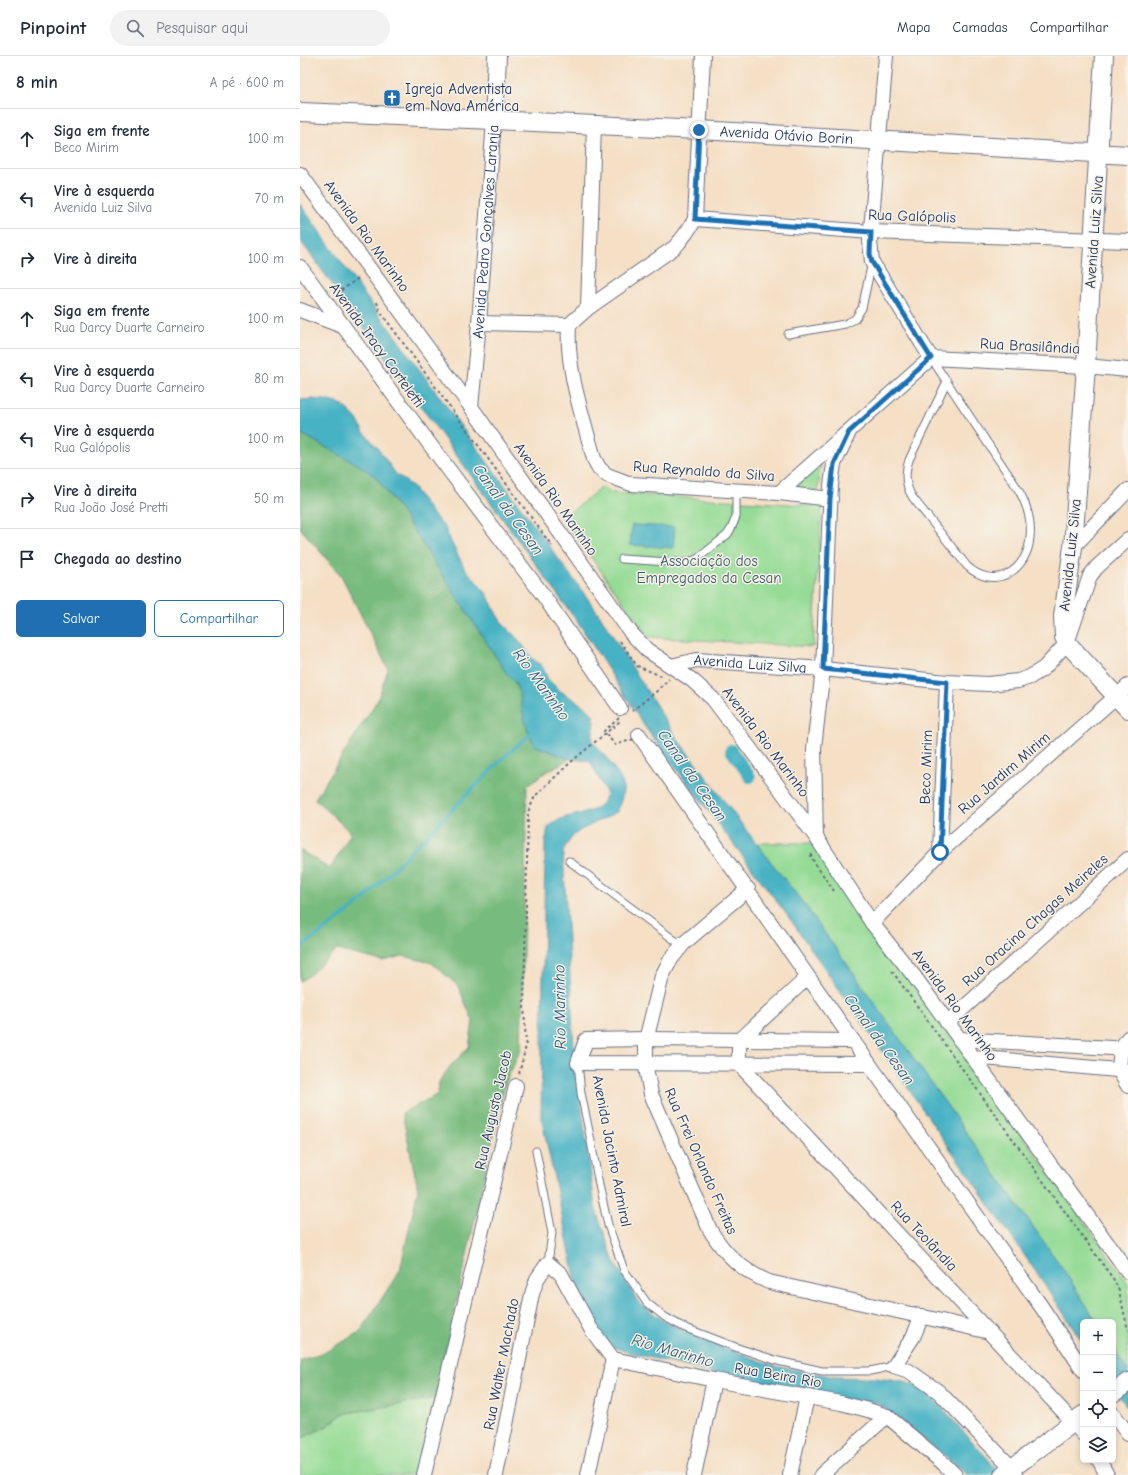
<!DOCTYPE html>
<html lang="pt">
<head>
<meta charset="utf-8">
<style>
  :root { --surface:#fff; --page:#f2f2f3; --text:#1f2937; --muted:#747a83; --line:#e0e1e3; --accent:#1f6fb2 }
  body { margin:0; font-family:"Comic Neue",sans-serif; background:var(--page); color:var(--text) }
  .controls { position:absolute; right:12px; bottom:12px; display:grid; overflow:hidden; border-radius:6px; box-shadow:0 2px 6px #0003 }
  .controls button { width:36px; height:36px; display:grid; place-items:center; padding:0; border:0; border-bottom:1px solid var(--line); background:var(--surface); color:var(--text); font:20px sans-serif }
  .stop { position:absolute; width:12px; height:12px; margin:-9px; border:3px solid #1f6fb2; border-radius:50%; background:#fff }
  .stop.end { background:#1f6fb2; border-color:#fff; box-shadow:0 1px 4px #0008 }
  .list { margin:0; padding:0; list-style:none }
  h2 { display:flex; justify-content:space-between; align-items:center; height:52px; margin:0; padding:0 16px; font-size:17px }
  h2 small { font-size:13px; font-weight:400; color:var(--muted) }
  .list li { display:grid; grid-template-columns:26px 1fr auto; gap:12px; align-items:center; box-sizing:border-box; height:60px; padding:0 16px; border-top:1px solid var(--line) }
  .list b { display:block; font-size:15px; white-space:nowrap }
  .list p { margin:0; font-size:13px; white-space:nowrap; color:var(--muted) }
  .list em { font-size:13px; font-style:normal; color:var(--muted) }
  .actions { display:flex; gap:8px; padding:12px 16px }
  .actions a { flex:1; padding:9px 0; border:1px solid var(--accent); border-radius:6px; text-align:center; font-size:14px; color:var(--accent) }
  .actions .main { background:var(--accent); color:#fff }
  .icon { flex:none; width:22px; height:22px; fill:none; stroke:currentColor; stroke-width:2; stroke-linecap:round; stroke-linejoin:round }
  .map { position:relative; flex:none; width:828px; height:1419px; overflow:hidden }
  header { display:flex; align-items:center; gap:24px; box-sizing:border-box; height:56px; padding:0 20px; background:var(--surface); border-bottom:1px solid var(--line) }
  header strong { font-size:19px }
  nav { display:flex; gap:22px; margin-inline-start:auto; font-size:14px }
  .search { width:280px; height:36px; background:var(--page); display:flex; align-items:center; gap:10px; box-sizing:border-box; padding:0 14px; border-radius:22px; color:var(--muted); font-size:15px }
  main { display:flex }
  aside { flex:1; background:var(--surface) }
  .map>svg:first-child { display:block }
</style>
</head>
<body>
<header>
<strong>Pinpoint</strong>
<div class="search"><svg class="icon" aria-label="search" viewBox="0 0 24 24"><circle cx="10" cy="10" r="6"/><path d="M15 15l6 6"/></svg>Pesquisar aqui</div>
<nav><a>Mapa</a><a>Camadas</a><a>Compartilhar</a></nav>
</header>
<main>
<aside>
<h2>8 min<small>A pé · 600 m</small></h2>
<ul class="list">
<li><svg class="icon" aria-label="ahead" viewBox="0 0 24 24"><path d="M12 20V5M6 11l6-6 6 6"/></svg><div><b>Siga em frente</b><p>Beco Mirim</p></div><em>100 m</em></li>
<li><svg class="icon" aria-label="left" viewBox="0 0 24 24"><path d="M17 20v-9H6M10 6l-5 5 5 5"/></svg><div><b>Vire à esquerda</b><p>Avenida Luiz Silva</p></div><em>70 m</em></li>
<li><svg class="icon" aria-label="right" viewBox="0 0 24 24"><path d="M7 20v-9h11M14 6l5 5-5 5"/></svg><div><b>Vire à direita</b></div><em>100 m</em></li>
<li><svg class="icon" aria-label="ahead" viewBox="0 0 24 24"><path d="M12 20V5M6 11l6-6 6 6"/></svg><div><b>Siga em frente</b><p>Rua Darcy Duarte Carneiro</p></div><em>100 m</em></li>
<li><svg class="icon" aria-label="left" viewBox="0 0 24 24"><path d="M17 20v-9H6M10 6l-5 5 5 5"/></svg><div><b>Vire à esquerda</b><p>Rua Darcy Duarte Carneiro</p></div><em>80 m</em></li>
<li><svg class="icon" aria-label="left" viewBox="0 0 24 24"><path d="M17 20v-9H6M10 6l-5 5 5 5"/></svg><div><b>Vire à esquerda</b><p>Rua Galópolis</p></div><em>100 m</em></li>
<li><svg class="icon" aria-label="right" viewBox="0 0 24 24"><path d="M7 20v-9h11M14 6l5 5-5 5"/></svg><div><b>Vire à direita</b><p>Rua João José Pretti</p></div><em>50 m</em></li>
<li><svg class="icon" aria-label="arrive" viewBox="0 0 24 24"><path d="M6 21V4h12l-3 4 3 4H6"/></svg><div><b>Chegada ao destino</b></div></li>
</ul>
<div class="actions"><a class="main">Salvar</a><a>Compartilhar</a></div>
</aside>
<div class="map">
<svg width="828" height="1419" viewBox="0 0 828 1419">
  <rect width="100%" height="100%" fill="#f7f3e8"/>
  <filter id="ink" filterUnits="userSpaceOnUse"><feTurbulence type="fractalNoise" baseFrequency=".025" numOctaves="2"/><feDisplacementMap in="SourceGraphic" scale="8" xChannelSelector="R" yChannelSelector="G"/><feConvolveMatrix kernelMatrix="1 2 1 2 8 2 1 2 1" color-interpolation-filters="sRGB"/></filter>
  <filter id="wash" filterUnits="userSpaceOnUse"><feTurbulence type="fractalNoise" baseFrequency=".012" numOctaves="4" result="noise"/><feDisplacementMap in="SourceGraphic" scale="16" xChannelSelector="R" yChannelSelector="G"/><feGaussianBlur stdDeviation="0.9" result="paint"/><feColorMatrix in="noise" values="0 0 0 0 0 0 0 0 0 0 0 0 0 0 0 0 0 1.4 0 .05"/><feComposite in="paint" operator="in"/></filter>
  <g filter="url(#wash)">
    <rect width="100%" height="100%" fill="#f5dfc5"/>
    <!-- green -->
    <path fill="#95db95" stroke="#58857a" d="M521,407L518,435L494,432Z
      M302,431L313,437L522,450L513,591L348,581L263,462Z
      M456,787H513L828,1227V1316L813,1292V1266H797L763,1213L507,852Z
      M135,1342L116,1419H0V1383L27,1370L42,1358Z"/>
    <!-- forest -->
    <path fill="#78bb7e" stroke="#4a756e" d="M0,377L60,410L76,421L103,458L207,618C222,629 220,648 225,665C227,673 231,681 234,689L269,703L241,719L227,730L221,993L205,1028L135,1342L42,1358L27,1370L0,1383V1304L22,1298L60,1276L100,1214L118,1133L102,1057L138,1038L139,1026L152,1008L169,991L173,965L158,930L132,907L103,900L82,905L37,894L7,921L0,925V794L30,813L51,777L15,743L78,643L88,613L42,521L0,472Z"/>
    <!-- water -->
    <path fill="#46b2c4" stroke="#307091" d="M0,148L56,227L299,558L376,681L456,787L507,852L763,1213L797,1266H783V1287L743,1226L490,863L345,671L281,571L0,184Z
      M12,343L25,344L41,348L49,355L57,363L63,375L76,390L96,418L112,430L131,456L145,472L149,482L164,511L187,538L197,559L203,568L219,584L232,602L242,610L248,623L259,634L287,652L293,659L294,665L292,685C300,693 321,719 323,729C324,738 320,748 317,756L281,774L273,780L263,794L274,993L295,1151L313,1203L338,1246L364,1265L414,1288L475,1310L536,1321L577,1322L604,1326L623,1332L643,1353L689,1404L700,1419H668L578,1347L491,1337L324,1295L314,1291L300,1281L279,1240L241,1060L245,788L248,771C252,769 255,766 259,764C278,755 298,761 307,738L290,705L269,703L234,689C231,681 227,673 225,665C220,648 222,629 207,618L103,458L76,421L60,410L0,377V344Z
      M332,469L375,471L373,492L330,489Z
      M813,1292L828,1316V1352L813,1332Z"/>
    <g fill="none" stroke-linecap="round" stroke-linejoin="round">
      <!-- stream -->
      <path stroke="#46b2c4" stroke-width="3.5" d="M0,892L48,856L63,844L204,701L233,676"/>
      <!-- canal -->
      <path stroke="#46b2c4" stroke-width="12" d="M431,694L450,721"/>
    </g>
  </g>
  <g filter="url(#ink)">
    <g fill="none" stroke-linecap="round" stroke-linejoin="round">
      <defs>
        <path id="service" d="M488,278L545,268L555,263L562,252L572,206
          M631,302L718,433C726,447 732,464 730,481C728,514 695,536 667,510L613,442C605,430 604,418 609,404L647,325
          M322,503L385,507L397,503L427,479L431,473L436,461V435
          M269,805L381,889
          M278,1007L281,1037L290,1080L299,1129L308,1169L324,1214L347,1247L365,1261L383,1271L438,1292L478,1305L522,1315H570L594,1310
          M236,1095L252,1177L248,1207"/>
        <g id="minor">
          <path d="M403,0L395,163C389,174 383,182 375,191L288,252L269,269C266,315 283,360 294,403L299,412L307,419L331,428L479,437L531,443"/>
          <path d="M586,0L570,185L572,206L631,302"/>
          <path d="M0,118L171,351L331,577L347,594L392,624L413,643L516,781L572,867L614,920L828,1216"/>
          <path d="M395,163L571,176L828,185"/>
          <path d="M0,211L128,386L243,539L320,652"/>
          <path d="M288,252L294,69"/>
          <path d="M0,254L42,270"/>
          <path d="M179,267L269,269"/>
          <path d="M631,302L786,310L828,314"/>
          <path id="s1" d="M171,351L179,267L194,64"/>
          <path d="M479,437L631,302"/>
          <path d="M773,491L828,434"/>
          <path id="s2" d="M371,610L397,604L523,613L647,626L688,628L718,625L730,621L744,612L767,587L790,520L797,511L828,483"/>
          <path d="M339,679L553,985L743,1253L783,1314"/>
          <path d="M516,781L514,692L523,613L531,429L534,408L549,376"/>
          <path d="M640,796L647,626"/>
          <path d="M448,833L384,887L371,903L362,920L348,976L346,988V1012L351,1038L410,1174C425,1199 443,1215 469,1226L690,1276"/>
          <path d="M572,867L640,796L828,630"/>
          <path d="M508,921L439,985V1008L773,1366L783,1378"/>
          <path d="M647,967L828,803"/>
          <path d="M828,982L821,992L819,1014L828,1030"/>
          <path d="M659,983L828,993"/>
          <path d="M553,985L347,983L286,984L278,1007L569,1008"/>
          <path d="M672,1001L828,1015"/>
          <path d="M622,1260L613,1281L594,1310L609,1315L639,1336L712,1412L716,1419"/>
          <path d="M813,1358L828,1378"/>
          <path d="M799,1404L807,1419"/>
          <path d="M124,1419L216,1030"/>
          <path d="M196,1419L232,1238L237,1223L248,1207L261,1218L291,1273L313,1303L414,1324L541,1347L568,1354L587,1360L643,1407L655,1419"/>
          <path d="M288,1419L313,1303"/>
          <path d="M394,1419L414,1324"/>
          <path d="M490,1419L507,1341"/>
          <path d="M521,1419L587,1360"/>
        </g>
        <g id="tertiary">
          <path d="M804,0L786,310L773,491L763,560L764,581L767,587L828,653"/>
          <path id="s3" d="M0,56L194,64L399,74L828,99"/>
          <path d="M194,64L197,0"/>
          <path d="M813,1337L828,1326"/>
          <path d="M703,1419L783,1359"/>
        </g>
      </defs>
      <!-- service casing -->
      <use href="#service" stroke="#676d82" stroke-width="9"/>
      <!-- minor casing -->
      <use href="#minor" stroke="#676d82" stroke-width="16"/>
      <!-- tertiary casing -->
      <use href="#tertiary" stroke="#676d82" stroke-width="20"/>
      <!-- path -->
      <path stroke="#676d82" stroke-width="2" stroke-dasharray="3 3" stroke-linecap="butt" d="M36,238L60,221
        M77,246L79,254L252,490
        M320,585L337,610L364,621
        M332,655L357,635L369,623
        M512,799L510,800L534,835
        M592,915L814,1224L819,1235L828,1274
        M219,1018L226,990L224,949L228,756L235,740L271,706L319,666V663"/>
      <!-- service -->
      <use href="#service" stroke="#fff" stroke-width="7"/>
      <!-- minor -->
      <use href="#minor" stroke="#fff" stroke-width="14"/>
      <!-- tertiary -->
      <use href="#tertiary" stroke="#fff" stroke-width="18"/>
      <!-- path-bridge -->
      <path stroke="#676d82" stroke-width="2" stroke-dasharray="3 3" stroke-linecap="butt" d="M319,662L304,675L315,689L334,683"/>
    </g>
  </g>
  <g fill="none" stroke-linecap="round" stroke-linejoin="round" filter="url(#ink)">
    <!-- route -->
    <path stroke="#1f6fb2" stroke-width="5" d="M399,74L395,163L571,176L570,198L572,206L631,302L549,376L534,408L530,443L523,613L647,626L640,796"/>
  </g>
  <!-- icons -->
  <defs>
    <symbol id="church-square" viewBox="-11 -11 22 22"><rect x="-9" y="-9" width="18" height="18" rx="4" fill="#1f6fb2" stroke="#f7f3e8"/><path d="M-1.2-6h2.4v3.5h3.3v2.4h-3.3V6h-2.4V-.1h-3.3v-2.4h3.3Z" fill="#fff"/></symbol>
  </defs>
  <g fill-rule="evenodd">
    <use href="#church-square" x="82" y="32" width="20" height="20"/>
  </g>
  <g text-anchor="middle" stroke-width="3" stroke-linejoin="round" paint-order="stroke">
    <!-- poi labels -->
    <g font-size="15" fill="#1b2f5e" stroke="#f7f3e8" text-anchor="start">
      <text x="105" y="38">Igreja Adventista<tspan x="105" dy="17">em Nova América</tspan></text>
    </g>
    <!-- street labels -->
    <g font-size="15" fill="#1b2f5e" stroke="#f7f3e8">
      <text dy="5" stroke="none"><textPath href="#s3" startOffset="487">Avenida Otávio Borin</textPath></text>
      <text transform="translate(612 160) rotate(2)" y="5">Rua Galópolis</text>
      <text dy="5" stroke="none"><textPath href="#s1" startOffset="176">Avenida Pedro Gonçalves Laranja</textPath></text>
      <text transform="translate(794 176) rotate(-86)" y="5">Avenida Luiz Silva</text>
      <text transform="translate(67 180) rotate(54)" y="5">Avenida Rio Marinho</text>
      <text transform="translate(77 289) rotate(54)" y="5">Avenida Iracy Corteletti</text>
      <text transform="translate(730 290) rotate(3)" y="5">Rua Brasilândia</text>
      <text transform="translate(404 415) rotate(4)" y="5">Rua Reynaldo da Silva</text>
      <text transform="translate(256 443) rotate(55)" y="5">Avenida Rio Marinho</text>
      <text transform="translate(770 499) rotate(-84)" y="5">Avenida Luiz Silva</text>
      <text dy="5" stroke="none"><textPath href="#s2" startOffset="80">Avenida Luiz Silva</textPath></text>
      <text transform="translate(466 686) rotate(53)" y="5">Avenida Rio Marinho</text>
      <text transform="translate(626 711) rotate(-88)" y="5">Beco Mirim</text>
      <text transform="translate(704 717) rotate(-41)" y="5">Rua Jardim Mirim</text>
      <text transform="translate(735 864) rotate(-42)" y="5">Rua Oracina Chagas Meireles</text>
      <text transform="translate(655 949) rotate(54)" y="5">Avenida Rio Marinho</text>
      <text transform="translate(193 1054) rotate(-77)" y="5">Rua Augusto Jacob</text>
      <text transform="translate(312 1095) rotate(79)" y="5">Avenida Jacinto Admiral</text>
      <text transform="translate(401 1105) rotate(66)" y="5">Rua Frei Orlando Freitas</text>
      <text transform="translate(624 1180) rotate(47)" y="5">Rua Teolândia</text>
      <text transform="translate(201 1308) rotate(-79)" y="5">Rua Walter Machado</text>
      <text transform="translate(478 1319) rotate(10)" y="5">Rua Beira Rio</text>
    </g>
    <!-- park labels -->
    <g font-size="15" fill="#3a5a6c" stroke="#f7f3e8">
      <text x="409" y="510">Associação dos<tspan x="409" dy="17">Empregados da Cesan</tspan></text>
    </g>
    <!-- water labels -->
    <g font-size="16" font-style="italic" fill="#28567d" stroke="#f7f3e8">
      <text transform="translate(209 453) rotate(54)" y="6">Canal da Cesan</text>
      <text transform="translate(242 628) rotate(54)" y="6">Rio Marinho</text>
      <text transform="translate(393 719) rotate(55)" y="6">Canal da Cesan</text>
      <text transform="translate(259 951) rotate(-91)" y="6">Rio Marinho</text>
      <text transform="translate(580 983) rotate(54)" y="6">Canal da Cesan</text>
      <text transform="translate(373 1294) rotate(16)" y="6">Rio Marinho</text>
    </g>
  </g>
</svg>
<div class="controls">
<button>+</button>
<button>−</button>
<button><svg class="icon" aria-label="locate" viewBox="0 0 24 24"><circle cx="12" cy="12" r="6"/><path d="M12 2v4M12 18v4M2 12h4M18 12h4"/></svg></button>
<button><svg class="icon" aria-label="layers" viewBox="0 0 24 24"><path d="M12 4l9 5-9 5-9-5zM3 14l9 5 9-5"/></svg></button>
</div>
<div class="stop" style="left:640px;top:796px"></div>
<div class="stop end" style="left:399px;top:74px"></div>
</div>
</main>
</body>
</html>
